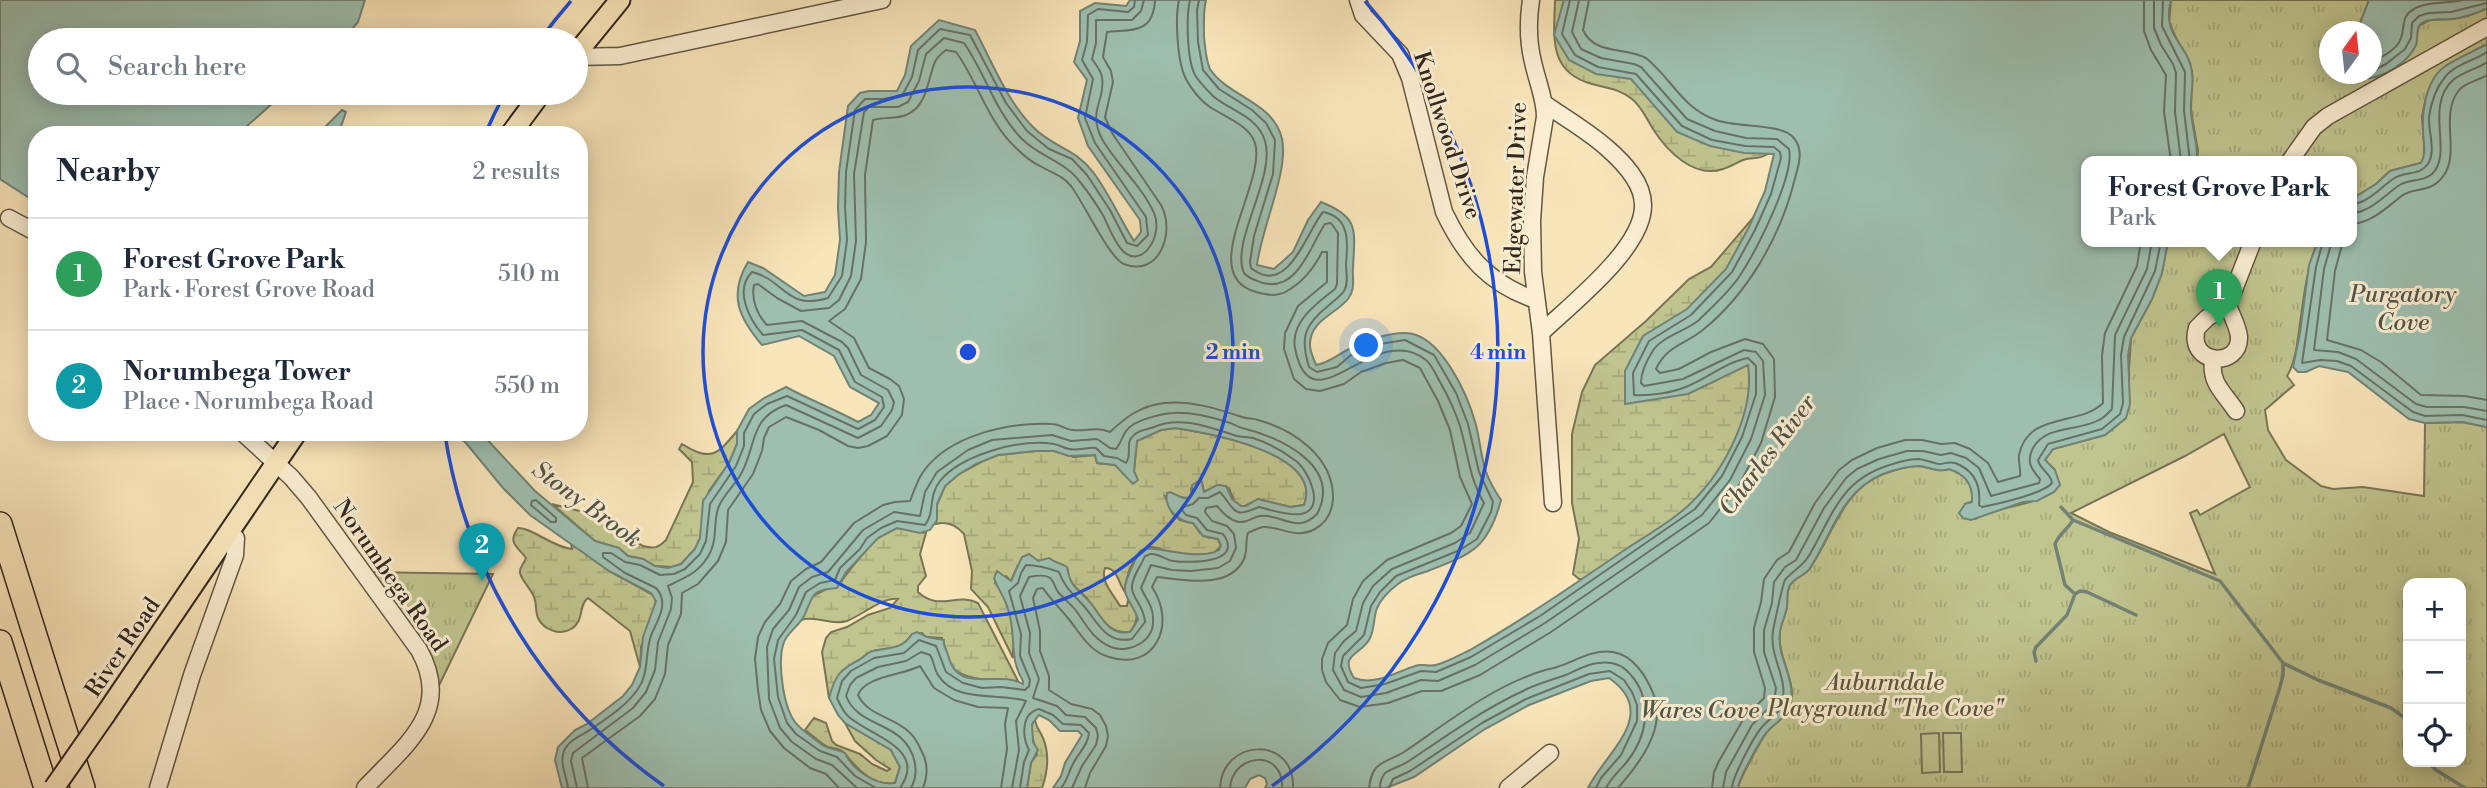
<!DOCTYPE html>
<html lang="en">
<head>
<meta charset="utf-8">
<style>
  :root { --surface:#fff; --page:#f2f2f3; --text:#1f2937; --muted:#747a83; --line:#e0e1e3; --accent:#111827 }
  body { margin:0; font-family:"Libre Bodoni",serif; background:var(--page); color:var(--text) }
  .controls { position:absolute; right:21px; bottom:21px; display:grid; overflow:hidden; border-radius:14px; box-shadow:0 4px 18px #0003 }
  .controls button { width:63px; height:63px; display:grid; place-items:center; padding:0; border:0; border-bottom:2px solid var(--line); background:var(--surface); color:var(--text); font:35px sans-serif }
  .compass { position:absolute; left:2319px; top:21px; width:63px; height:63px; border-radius:50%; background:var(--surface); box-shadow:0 4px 18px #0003; rotate:15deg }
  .you { position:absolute; left:1367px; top:346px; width:24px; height:24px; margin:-18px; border:5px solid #fff; border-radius:50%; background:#1a73e8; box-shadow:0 0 0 10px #1a73e833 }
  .badge { display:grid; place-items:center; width:46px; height:46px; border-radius:50%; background:var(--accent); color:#fff; font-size:23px; font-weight:700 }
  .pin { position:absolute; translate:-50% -58px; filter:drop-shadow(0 2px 4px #0008) }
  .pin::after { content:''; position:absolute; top:37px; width:24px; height:21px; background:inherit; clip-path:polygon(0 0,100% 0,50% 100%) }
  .popup { position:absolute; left:2081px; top:156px; width:276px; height:91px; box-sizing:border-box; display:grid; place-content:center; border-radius:14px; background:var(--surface); filter:drop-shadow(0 2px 5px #0005); font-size:23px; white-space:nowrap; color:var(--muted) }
  .popup b { font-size:26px; color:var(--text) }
  .popup::after { content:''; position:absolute; left:50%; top:100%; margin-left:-14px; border:14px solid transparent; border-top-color:var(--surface) }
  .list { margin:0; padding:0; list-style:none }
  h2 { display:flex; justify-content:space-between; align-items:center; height:91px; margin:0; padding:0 28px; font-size:30px }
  h2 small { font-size:23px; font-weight:400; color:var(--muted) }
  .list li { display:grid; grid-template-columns:46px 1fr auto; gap:21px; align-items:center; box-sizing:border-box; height:112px; padding:0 28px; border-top:2px solid var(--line) }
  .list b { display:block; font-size:26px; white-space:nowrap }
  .list p { margin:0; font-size:23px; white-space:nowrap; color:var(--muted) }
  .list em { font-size:23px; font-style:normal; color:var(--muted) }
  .icon { flex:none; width:38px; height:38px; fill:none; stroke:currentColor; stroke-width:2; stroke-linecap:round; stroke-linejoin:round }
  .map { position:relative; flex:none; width:2487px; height:788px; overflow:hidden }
  .search { position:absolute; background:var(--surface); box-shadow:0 4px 18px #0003; left:28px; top:28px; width:560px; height:77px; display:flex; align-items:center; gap:18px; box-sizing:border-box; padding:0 24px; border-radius:38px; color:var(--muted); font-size:26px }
  .panel { position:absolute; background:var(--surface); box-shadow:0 4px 18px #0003; left:28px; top:126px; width:560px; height:315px; border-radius:28px }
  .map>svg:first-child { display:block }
</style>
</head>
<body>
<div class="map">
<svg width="2487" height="788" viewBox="0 0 2487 788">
  <defs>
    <pattern id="wetland-marsh" width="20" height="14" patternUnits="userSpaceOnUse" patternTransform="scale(1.75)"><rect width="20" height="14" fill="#c0c48e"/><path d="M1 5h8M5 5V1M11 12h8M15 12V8" fill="none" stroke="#a5a87a"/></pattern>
    <pattern id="park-tufts" width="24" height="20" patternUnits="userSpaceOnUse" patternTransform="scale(1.75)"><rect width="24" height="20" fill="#c0c48e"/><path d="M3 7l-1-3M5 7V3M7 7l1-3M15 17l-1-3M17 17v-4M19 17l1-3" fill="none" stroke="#a5a87a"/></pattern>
  </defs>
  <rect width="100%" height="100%" fill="#f9e5ba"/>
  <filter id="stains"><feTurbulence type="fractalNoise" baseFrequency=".00286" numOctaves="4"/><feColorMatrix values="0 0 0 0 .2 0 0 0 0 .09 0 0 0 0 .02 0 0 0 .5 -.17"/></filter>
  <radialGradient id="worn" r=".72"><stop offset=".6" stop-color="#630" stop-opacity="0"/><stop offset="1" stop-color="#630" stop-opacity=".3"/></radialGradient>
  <!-- wetland -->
  <path fill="url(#wetland-marsh)" stroke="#787556" stroke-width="2" d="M1555,0H1653L1767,137L1768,154C1756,161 1753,156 1743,160C1736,163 1730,167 1723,169C1694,179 1667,151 1653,129C1646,118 1642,107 1632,99C1620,89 1606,88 1592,84C1548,72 1554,37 1555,0Z
    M1758,212L1757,414L1693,509L1585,579H1579L1573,574L1579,539L1572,503V434L1582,392L1595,365L1646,321L1689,279L1711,267Z
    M1175,428C1208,433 1325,453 1304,505L1290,507L1258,499L1243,507L1235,503L1229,488L1220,485L1204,492L1202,483L1191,488L1192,496L1189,498L1165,496L1172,513L1180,520L1193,523L1200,533L1207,537L1218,539L1221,546L1214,553C1201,555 1184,556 1171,553C1164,551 1157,546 1150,547C1134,549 1125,579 1125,592C1118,583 1118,568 1105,568C1100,581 1113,594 1120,606H1127L1128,600C1138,612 1140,619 1130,632C1108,635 1100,616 1089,601C1081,590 1067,585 1068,570C1061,562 1048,559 1038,561L1034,559L1018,565L1011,581L1006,576L995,583C1007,596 1015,623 1014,641C1014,647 1012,652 1013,658L988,607L971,589L972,571L964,534C957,526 947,521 936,524L937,505L945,486L959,474L983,461L998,455L1036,451H1054L1074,457L1095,455L1097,463L1115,465L1126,475L1134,471L1137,441L1161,430Z
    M737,431V444L729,463L709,491L700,538L695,549L681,564L673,567L655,566L643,559L628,556L618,548L595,541L552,504L595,515L643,546C654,549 658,548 666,540L693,482L692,462L679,449L682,444C711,462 717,455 737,431Z
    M518,528C531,527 552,547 572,549L571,543L609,571L655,596L656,607L641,647L640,667L630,631L588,598C578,605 585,621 571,629C560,636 544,630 538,618C535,611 537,604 534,597C531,589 522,581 520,573C519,567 524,564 526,558C518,547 507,543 518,528Z
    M897,528L926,533L920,554L926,576L918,586V592C940,612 956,592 978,603L1018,681C994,679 972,683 952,668L942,638L926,637L922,633L912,634C902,650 890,647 873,651C868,652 864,657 859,660C842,669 835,678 829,698L822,652L826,638L831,632L847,627L868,615L890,608L898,599C883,597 862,615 847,621C831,626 817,615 801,620L811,597L842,581C844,576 872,543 876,539C883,535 890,531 897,528Z
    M814,718L826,723L832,741L836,745L860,754L872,764L887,771L890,769L876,760L855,741L845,723L891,750L900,767L895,783C872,787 857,768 844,753C840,748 834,749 828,747C820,744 813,735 805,730Z
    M1035,718C1035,727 1040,730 1043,738C1050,755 1048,771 1042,788H1027L1031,763L1037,754C1034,742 1028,729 1035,718Z"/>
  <!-- park -->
  <path fill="url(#park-tufts)" stroke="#787556" stroke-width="2" fill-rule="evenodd" d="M2171,0H2369L2357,31L2330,32V74H2348L2356,78C2390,70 2415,66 2418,26L2430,20L2453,19L2487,8V44L2447,65L2434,80L2427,94L2422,116L2424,144V158L2421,163L2390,171L2376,184L2352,199V161H2197L2198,151L2191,111L2192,71L2169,23Z
    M2168,241H2318C2304,273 2302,316 2296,351C2293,361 2293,367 2287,376L2294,385L2265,410L2268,430L2286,460L2321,486L2333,489L2363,487L2424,496L2425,423L2462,422L2487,427V788H1738C1739,780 1761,740 1767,732C1773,724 1785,717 1789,709C1800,684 1776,658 1780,631C1781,623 1786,615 1787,606C1788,599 1786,592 1790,585C1795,577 1805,576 1810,568C1833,535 1842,490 1883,474C1894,470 1907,466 1919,466C1929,467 1939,473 1949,469C1966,474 1972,483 1973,501L1965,504L1975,519C2000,506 2030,506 2054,492L2055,470L2045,460L2053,449L2105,435L2126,418L2131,338L2152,299L2162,273ZM2224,434L2250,487L2200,515L2197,510L2190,513L2215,574L2109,532L2071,513L2185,456ZM2408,583H2461V762H2408Z
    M364,572L493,574L431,702V675Z"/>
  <!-- pitch -->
  <path fill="#c0c48e" stroke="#787556" stroke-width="2" d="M1939,733L1940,772L1922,773L1921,734Z
    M1943,733H1961L1962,772H1944Z"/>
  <!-- water -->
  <path fill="#9ebfb0" stroke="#728275" stroke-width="2" fill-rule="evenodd" d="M0,0H365L358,22L343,40H40V93H284L237,135H37V203L0,179Z
    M1130,0H1206C1203,12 1204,25 1204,37C1205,46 1206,61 1210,69C1228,97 1274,102 1282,139C1289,171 1261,229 1257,265L1274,269L1293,252L1308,220L1321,202C1359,217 1355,229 1353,267C1352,278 1356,289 1348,299C1336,314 1311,320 1310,343C1309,350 1314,359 1316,365C1331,362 1335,356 1349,349C1364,341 1387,333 1405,333C1441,333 1468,396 1476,425C1480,441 1481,457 1486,472C1490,483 1495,491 1501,500C1488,549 1471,554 1428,571C1418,574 1406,577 1398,584C1390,590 1381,599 1377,608C1373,619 1375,630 1369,640C1359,656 1339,654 1354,678C1375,686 1396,672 1415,666C1422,663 1429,667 1436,665C1447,662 1460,655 1470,650C1524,619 1575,584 1626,549C1647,535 1673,521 1691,503C1725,470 1755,412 1748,365L1688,394L1625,404V371L1643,336L1687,309L1726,269L1749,227L1765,191L1774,154L1744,153L1710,146L1677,132L1631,79L1596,74L1569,60L1554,35L1564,0H2171C2161,37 2189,44 2192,72C2194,85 2190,98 2191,111C2192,128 2198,144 2197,161H2086V241H2168L2162,273L2152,299L2131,338L2128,355L2130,404L2126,418L2105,435L2053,449L2045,460L2055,470L2060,485L2054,492L2037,501L2023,502L1971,520L1963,518L1959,513L1965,504L1972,502C1973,484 1966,475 1949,469C1939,473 1930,467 1919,466C1907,466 1894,470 1883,474C1840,492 1833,533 1810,568C1805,576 1795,577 1790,585C1786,592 1788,599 1787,606C1786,615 1781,623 1780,632C1776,659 1799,681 1789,709C1785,719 1773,724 1767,732C1760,740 1739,779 1738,788H1588C1605,753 1661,714 1609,678L1591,681L1529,705L1485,729L1414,777L1386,788H1265L1267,784L1265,778L1259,775L1250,779L1245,788H1053L1061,776L1065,763L1082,735L1078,731H1060L1049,720L1039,715L1032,724L1033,742L1038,750L1031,763L1027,788H562L555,760L558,747L575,730L587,724L623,696L632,685L640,667L643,637L656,601L651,593L609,571L530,515L503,488L466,443L453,432L481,433L535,491L595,541L619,548L628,556L643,559L655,566L668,568L681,564L695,549L700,538L703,501L729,463L737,444V431L749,409L764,398L786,387C810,400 834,409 858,422L871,415L879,403L850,387L834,356L799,336L762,345C739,318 728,295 748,262L763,268L804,296L825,292L835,275L840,240L838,208L839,172L848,106L860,93L869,91H897L905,75L911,46L939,20L975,30C992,62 1007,101 1033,127C1052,147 1075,148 1093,172C1109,193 1120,219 1134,241L1141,232L1140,220L1088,146L1078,118L1087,80L1074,62L1080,41V11L1095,3L1126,6ZM1175,428C1208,433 1324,453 1304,505L1290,507L1258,499L1246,506H1241L1232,499L1226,486L1217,485L1204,492L1202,483L1200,480L1192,485V495L1189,498H1183L1170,492L1167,493C1164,508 1178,522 1193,523L1203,536L1218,539L1221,546L1219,550C1196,563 1151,542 1140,551C1137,554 1135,561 1133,565C1129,573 1124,583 1125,591C1127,602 1136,609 1138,620L1130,632C1105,636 1101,612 1086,598C1074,586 1070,584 1067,567C1061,563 1055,563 1049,558L1038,561L1029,554L1022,557L1011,581L997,571L994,578C997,588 1005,597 1008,609C1017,636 1008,656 1023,681V684C998,669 958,696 948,655C946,648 943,647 944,640L927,637L917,632L912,634C902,650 890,647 873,651C868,652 864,657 859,660C839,670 835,676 829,698L838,715L845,723L891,750L900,767L895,783C876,786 853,770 845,753C838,749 831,750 824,746C817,741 800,729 795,722C783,706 777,661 784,642C788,632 799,626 804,616C814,596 809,590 837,588L846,572L878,538L897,528L920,533L930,530L937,520V504L945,486L959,474L976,464L998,455L1036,451H1054L1069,456L1095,455L1097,463L1115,465L1133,484L1138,480L1134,471L1137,441L1161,430Z
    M2369,0H2487V8C2476,14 2463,18 2451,19C2442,20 2432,18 2424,22C2414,26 2419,37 2416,45C2405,68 2370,87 2348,74H2372V32L2357,31Z
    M2487,44V427L2462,422L2425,423L2409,419L2348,372L2319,366L2306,372H2298L2293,367L2300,333L2309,265L2318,241H2352V199L2376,184L2390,171L2421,163C2427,153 2423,141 2423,130C2422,108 2427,77 2447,65C2460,57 2474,51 2487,44Z
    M342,110L346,112L338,135H317Z"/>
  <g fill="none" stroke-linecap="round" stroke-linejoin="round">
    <!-- shore -->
    <path stroke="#667266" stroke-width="2" d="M1179,0C1175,18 1177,62 1186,79C1191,89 1201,101 1210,107C1225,117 1249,125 1255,143C1267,183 1195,275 1256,292C1267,295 1277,297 1287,291C1303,282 1314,268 1322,252H1327V282L1298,306L1285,333L1284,349L1294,379L1306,389L1320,391L1344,384L1361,372L1386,363L1403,360L1420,368L1438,401L1450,430L1460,477L1472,504L1461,526L1451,533L1387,560L1363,581L1353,599L1347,625L1328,643L1322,659V670L1326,682L1340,700L1360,707L1388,703L1422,691H1441L1480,675L1551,632L1709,523L1739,485L1761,443L1775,397L1774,359L1763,344L1745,339L1711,352L1679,369L1660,373L1656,369C1667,345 1685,345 1704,329C1748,293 1780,237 1794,182C1798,167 1805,150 1793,137C1780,123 1737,128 1716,120C1682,108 1672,79 1646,58C1625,47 1594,55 1583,30L1589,0
      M1190,0C1186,16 1187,60 1195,75C1199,82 1207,90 1213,96C1230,111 1258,116 1265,141C1276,177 1230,242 1244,273C1249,279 1255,280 1263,283C1298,292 1310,246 1325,224L1331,223L1338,233L1337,284L1335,289C1318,302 1290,322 1295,348C1311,432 1374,318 1426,360C1432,365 1436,375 1440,382C1448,396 1455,411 1460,426C1468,453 1469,478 1484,503L1470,533L1455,543L1392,569L1373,586L1363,603L1356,631L1344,641L1335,653L1333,670L1344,690L1361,697L1386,693L1421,680L1438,681L1475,665L1545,623L1702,515L1730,480L1751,439L1765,395L1763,361L1756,352L1744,350L1683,379L1644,386L1641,383C1641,372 1648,358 1654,349C1664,336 1686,331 1699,320C1712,307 1729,292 1739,277C1755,253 1795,176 1789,149L1777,139L1746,138L1715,131L1687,119L1641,67L1634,64L1601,58L1581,49L1572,32L1579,0
      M1199,0L1197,10L1198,42L1203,70L1219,89L1252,110L1266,123L1275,140L1273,174L1254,236L1250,262L1251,268C1288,298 1306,232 1323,212C1350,217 1348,242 1346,264C1346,273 1349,283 1344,291C1340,297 1333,301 1328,306C1304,325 1300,338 1309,367L1317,372L1337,367L1351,355L1380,344L1405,340L1434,355L1456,393L1468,424L1479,472L1493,502L1491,512L1477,539L1460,550L1396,576L1380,592L1371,606L1364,635L1343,656L1341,666L1348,682L1361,688L1385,684L1421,671L1436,672L1471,657L1540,616L1695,509L1722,476L1742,437L1756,394V366L1748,358C1726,362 1708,378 1688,386C1673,393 1649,396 1634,395L1633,373L1649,341L1691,315L1732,272L1755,230L1771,194L1781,158L1780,152L1774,147L1745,146L1712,140L1682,126L1636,74L1598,67L1575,55L1562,34L1570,0
      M2144,0V31L2151,50L2166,75L2164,112L2171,161
      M2154,0V28L2161,45L2173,64L2176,73L2175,112L2181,161
      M2163,0L2162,26L2185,72L2184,111L2190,161
      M2372,62C2382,57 2398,49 2401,38C2405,26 2401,16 2414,9C2427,1 2448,4 2463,0
      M2372,71L2386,64L2405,49L2411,38L2412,23L2419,16L2429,13L2451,12L2487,3
      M2352,204C2368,203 2381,187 2393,179C2403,171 2419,176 2427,165C2437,153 2428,131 2429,117C2431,103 2436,88 2445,77C2454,65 2475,60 2487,52
      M2352,213C2370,212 2384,196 2398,186C2408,178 2423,183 2433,173C2453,151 2424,107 2453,80C2462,72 2477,69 2487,62
      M2352,224C2372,223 2388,206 2403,195C2413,188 2427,192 2438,182C2465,158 2437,118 2459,90C2465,83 2479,80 2487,75
      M2323,241L2316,267L2302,363L2320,360L2337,361L2351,366L2413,412L2425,416L2462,415L2487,420
      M2332,241L2324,269L2314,350L2338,352L2356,359L2416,404L2427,407H2464L2487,411
      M2343,241L2335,271L2327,340L2361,350L2381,362L2421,395L2465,396L2487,400
      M532,501L536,500L556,518V522H551L531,505Z
      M568,788C567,776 559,764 564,751C569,739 583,735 593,728C609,717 627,705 638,689C650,672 644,652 652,633C659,618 669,602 656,588L625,573L603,557V553H611L625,562L640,565L660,575L674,574L685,569L700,554L706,541L710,504L736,466L744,446V433L754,414L767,404L787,396L858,429L875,420L884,407L882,397L855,382L839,350L802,330L763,335C749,319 734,290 752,272C785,280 786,311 828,298L842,276L847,240L845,207L846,172L855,110L865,99H882L902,96L912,77L918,50L940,29L970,35L1006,103L1027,131L1049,149L1072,159L1087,175L1110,210L1127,243L1137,246L1148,235L1146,217L1095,143L1085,118L1093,79L1082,60L1087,42L1088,15L1098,9L1128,12L1134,7L1135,0
      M577,788L571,761L573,753L633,708L646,692L655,670L658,642L671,609L672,598L668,586C683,578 697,574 707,558C719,541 712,523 719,506C724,494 735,485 741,474C757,445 749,418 786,405L858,438L881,426L892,410L894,402L888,390L861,375L848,348L842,342L802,321L767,325C757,315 751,299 754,285L758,284L777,298L801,311L829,308L839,300L851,276L856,241L854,174L864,112L869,107H898L908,102L919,81L926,54L944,38L964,43C985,73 995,111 1021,138C1039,157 1065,161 1080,182C1089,193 1097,205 1104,217C1109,228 1114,241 1122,250C1141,271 1164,236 1154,213C1142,186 1117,165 1102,139C1087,110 1106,101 1102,77C1101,70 1095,64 1092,59L1096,43V20H1132L1141,11L1144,0
      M588,788L582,758L640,716L655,699L665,674L668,645L681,614L682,593L698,584L718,561L726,542L728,510L753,474L762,451L764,438L769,427L786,417L819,430L848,446L858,448L868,446L887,436L902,415L904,399L899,386L890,379L869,368L854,338L829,321L845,309L861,279L866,242L865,175L873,120C883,117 896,119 906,115C928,106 927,80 935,62C937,57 942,53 946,50L956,52C978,82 987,120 1015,147C1022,154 1031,162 1040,166C1052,173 1062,175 1071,186C1084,203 1109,258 1124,264C1159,278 1176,232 1161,205L1112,133L1105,117L1113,82L1111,71L1103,57L1107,32C1131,29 1153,35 1155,0
      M839,788L826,774L810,768L784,748L770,731L761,710L758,690L755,659L758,637L765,622L780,604L791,581L806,569L821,562L854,523L883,505L895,502L910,501C914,491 917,481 923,472C949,435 1009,422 1052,424C1059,424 1065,429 1072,430C1087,432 1093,426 1110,432C1126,417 1140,406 1164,403C1190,400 1218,409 1242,417C1247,419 1253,418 1258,420C1294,430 1334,457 1333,499C1332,512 1326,523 1315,529C1295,540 1281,526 1263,527C1258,528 1252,531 1248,533C1245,541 1248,550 1244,559C1229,591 1182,579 1157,577L1152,587C1177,624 1155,672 1109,657C1088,651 1080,632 1067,617C1059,607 1050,599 1043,588L1037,589L1033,598L1040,631V651L1049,676V690L1071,704L1092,709L1100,715L1106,726L1108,736L1106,746L1090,773L1085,788
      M857,788L832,765L816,759L792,742L780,728L769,699L767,647L773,629L789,610L799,587L812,577L828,572L863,530L894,512L920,516L925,492L937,472L968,450L992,440L1052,435L1071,441L1097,439L1110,448L1116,449C1123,441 1122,431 1134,424C1143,419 1163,413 1174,413C1191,412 1211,417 1227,422C1232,423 1236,426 1242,428C1277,436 1343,465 1317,514C1297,535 1280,513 1260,516C1252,517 1248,523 1239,522C1229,520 1223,513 1217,506L1206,508L1205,512L1212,521L1227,526L1234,534L1236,548L1230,561L1218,568L1191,571L1172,570L1151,565L1141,588C1146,599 1153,606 1153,618C1155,641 1130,654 1111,647C1094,640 1086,625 1077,612C1072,605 1064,599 1058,592C1055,588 1054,581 1050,578C1045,574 1034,576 1029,577L1020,596L1030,633L1029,653L1039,679L1033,698L1057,706L1066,715L1085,717L1096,728L1098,736L1096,745L1082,766L1072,788
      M876,788L855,776L837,757L820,751L796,734L787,723L778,697L774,659L778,640L796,615L806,592L820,583L835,580L840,568L860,549L867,538L881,528L897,521L925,525C935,513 928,496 940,481C961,455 1021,438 1054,444C1059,445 1064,448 1069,449C1077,451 1087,447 1096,448L1104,456L1117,458L1126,463C1133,454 1124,443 1134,435C1140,429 1147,430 1154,427C1180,415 1211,428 1237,436C1242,437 1248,437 1253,438C1268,443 1283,451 1296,461C1308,470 1327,509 1301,514C1290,516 1270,510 1259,507C1232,519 1236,510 1220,492L1208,498H1199L1193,504L1183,507L1182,510L1186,515L1197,518L1207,530L1223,534C1245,564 1188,563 1173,561C1166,560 1158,553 1151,554C1149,554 1147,556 1145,556C1141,566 1131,578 1132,589C1133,599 1144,606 1145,622L1132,639C1104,645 1097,619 1081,603C1071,592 1064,586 1059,572C1048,568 1037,565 1026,565L1021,573L1018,583L1009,591L1021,634L1020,656L1030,680L1029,686L1025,690L1001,687L982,688L963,683L946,672L936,646L919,640L904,653L874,658L851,671L842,681L837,698C840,705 843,712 849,717C871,736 928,749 900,788
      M911,788C920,772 915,751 901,738C883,722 856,721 846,696L850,685L856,678L878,667L906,661L921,652L930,655C934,661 934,669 938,675C956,704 999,692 1026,701L1016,721L1019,750L1012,788
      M923,788C928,775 928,762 921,750C918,743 914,736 908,731C893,717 867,715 858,695C865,676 903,675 920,666L934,688L954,700L978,707L1008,708L1005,724L1007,749L1001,788
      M1020,788L1024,762L1029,750C1022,737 1021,713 1039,709L1053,715L1063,724L1081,725L1089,733C1088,746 1077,754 1072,766C1068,774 1067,781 1061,788
      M1220,788C1222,738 1295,735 1293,788
      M1230,788C1233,752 1284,749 1282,788
      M1369,788C1370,781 1371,774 1376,768C1383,760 1395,758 1404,752C1447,723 1491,687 1542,671C1547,669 1552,669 1557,667C1576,661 1592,649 1613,652C1633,655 1646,676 1653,693C1668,727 1639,764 1618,788
      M1380,788C1380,782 1381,778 1385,773C1392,768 1402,766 1409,761C1446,736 1482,710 1523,691C1536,684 1549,681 1563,676C1575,672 1585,664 1598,663C1611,661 1623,665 1631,675C1654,702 1647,737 1626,763C1619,771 1611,778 1606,788
      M1389,788L1393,779L1410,771L1482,723L1526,699L1589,674L1610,671L1624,680L1632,692L1637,705V721L1621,755L1601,778L1596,788
      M1712,788L1714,772L1719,761L1744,718L1764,698L1765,688L1754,652V628L1761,602L1764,579L1777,560L1789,552L1815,503L1839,470L1852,460L1877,448L1905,440H1922L1941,444L1955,443L1970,449L1988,463L1998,482L2020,476C2021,469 2018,462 2019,455C2028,411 2079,427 2103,403L2102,355L2105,333L2137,266L2141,241
      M1723,788L1726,772L1752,725L1774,703L1776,688L1764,652V630L1772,603L1774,582L1785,567L1796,560L1824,508L1846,478L1857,469L1879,459L1907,451H1923L1941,455L1951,453L1966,458L1979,468L1991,496L2039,483L2040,479C2031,469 2026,461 2033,448C2047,424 2078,432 2099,420C2104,418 2108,413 2112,409L2115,335L2147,269L2152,241
      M1732,788C1732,778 1754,736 1762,727C1768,719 1780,714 1782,703C1789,678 1769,658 1773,631C1774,625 1783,583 1785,580C1794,569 1803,567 1810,554C1834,512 1842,478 1893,464C1902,461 1910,459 1919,459C1926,460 1933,463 1939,464C1945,464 1948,461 1955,463C1974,470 1981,485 1979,505L1982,507C1997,504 2043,494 2052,483C2051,473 2040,470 2038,460L2048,444L2102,429L2120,414L2123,403L2121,355L2124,337L2155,271L2161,241"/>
    <!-- stream -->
    <path stroke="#728275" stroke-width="3.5" d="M2061,507L2073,520L2220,581L2283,663L2318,680L2391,708L2405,718L2408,724
      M2075,594L2080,591L2087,592L2136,615
      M2036,661L2034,652L2036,647L2067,615L2075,594L2065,585L2055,544C2059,534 2068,529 2073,520
      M2428,762L2436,770L2465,788
      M2248,788L2280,687L2283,675V663"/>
    <defs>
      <path id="minor" d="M1358,0L1363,15L1400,54L1410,78L1444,212C1465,256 1489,284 1536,300
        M1531,0C1528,20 1528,42 1533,62C1537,81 1545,98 1545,117L1535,177L1532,221L1533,272L1541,333L1553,503
        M576,57L620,56L882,0
        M2290,161L2314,127L2328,116L2487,27
        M9,218L37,233
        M2228,305C2231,315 2238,326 2239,337C2240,369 2186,365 2197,328L2207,318L2228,305L2253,241
        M1541,333C1571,304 1644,248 1643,205C1643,182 1623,162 1607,148C1588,131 1565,118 1545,104
        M2213,359C2210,384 2223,391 2236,411
        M242,432L291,477L309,498L419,650C454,712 404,746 365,788
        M158,788L192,675L235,555L236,538L231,532
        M1508,788L1550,753"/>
      <path id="major" d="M576,54L620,0
        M510,135L541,93
        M105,715L297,432"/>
      <path id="highway" d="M0,524L83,788
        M0,642L46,788"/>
    </defs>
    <!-- minor casing -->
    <use href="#minor" stroke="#625644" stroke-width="19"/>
    <!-- major casing -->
    <use href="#major" stroke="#2f261d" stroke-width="23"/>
    <!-- highway casing -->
    <use href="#highway" stroke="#2f261d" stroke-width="26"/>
    <!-- minor -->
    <use href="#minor" stroke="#fbeed2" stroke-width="16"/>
    <!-- major -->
    <use href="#major" stroke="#f9e5ba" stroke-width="19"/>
    <!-- highway -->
    <use href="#highway" stroke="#f9e5ba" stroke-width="23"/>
    <defs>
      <path id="major-bridge" d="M54,788L105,715"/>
    </defs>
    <!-- major-bridge casing -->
    <use href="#major-bridge" stroke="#2f261d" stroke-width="23" stroke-linecap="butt"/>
    <!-- major-bridge -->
    <use href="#major-bridge" stroke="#f9e5ba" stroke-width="19"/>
  </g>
  <!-- distance rings -->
  <g fill="none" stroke="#1d4ed8" stroke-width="3.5">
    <circle cx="968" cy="352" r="265"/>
    <path d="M664 786A530 530 0 0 1 445 435M486 132A530 530 0 0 1 504 95M542 37A530 530 0 0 1 571 1M1365 1A530 530 0 0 1 1272 786"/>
  </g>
  <g text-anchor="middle" stroke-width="6" stroke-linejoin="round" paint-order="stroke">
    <!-- street labels -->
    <g font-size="23" fill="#2f261d" stroke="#fbeed2">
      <text transform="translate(1448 135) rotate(72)" y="8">Knollwood Drive</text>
      <text transform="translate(1515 188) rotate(-88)" y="8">Edgewater Drive</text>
      <text transform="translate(391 575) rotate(55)" y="8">Norumbega Road</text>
      <text transform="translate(122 647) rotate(-56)" y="8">River Road</text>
    </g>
    <!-- park labels -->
    <g font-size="23" font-style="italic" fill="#5a553f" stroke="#fbeed2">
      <text x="1885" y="690">Auburndale<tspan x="1885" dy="26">Playground "The Cove"</tspan></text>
    </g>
    <!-- water labels -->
    <g font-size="24" font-style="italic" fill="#505449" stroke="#fbeed2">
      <text x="2403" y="302">Purgatory<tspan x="2403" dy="28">Cove</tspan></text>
      <text transform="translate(1767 455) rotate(-53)" y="8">Charles River</text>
      <text transform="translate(587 504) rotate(36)" y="8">Stony Brook</text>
      <text x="1700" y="718">Wares Cove</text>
    </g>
  </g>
  <circle cx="968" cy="352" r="10" fill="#1d4ed8" stroke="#fbeed2" stroke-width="3.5"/>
  <g font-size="21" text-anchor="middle" font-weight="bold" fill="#1d4ed8" stroke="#fbeed2" stroke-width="6" stroke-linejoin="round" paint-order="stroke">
    <text x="1233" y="359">2 min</text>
    <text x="1498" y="359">4 min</text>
  </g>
  <rect width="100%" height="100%" filter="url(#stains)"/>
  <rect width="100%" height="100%" fill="url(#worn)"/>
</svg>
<div class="controls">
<button>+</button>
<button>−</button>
<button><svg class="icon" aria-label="locate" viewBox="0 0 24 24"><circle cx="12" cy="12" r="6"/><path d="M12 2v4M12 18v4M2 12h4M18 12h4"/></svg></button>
</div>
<svg class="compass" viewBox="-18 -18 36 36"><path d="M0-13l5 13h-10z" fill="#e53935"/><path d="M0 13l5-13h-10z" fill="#747a83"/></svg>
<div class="you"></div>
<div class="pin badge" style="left:2219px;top:327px;background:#2e9e5b">1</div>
<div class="popup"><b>Forest Grove Park</b>Park</div>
<div class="pin badge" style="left:482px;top:581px;background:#0f9aa8">2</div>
<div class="search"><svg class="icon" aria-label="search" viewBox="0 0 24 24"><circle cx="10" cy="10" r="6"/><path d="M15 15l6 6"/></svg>Search here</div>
<section class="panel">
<h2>Nearby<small>2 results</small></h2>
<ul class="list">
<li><span class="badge" style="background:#2e9e5b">1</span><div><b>Forest Grove Park</b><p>Park · Forest Grove Road</p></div><em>510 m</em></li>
<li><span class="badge" style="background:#0f9aa8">2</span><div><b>Norumbega Tower</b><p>Place · Norumbega Road</p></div><em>550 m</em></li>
</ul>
</section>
</div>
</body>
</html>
